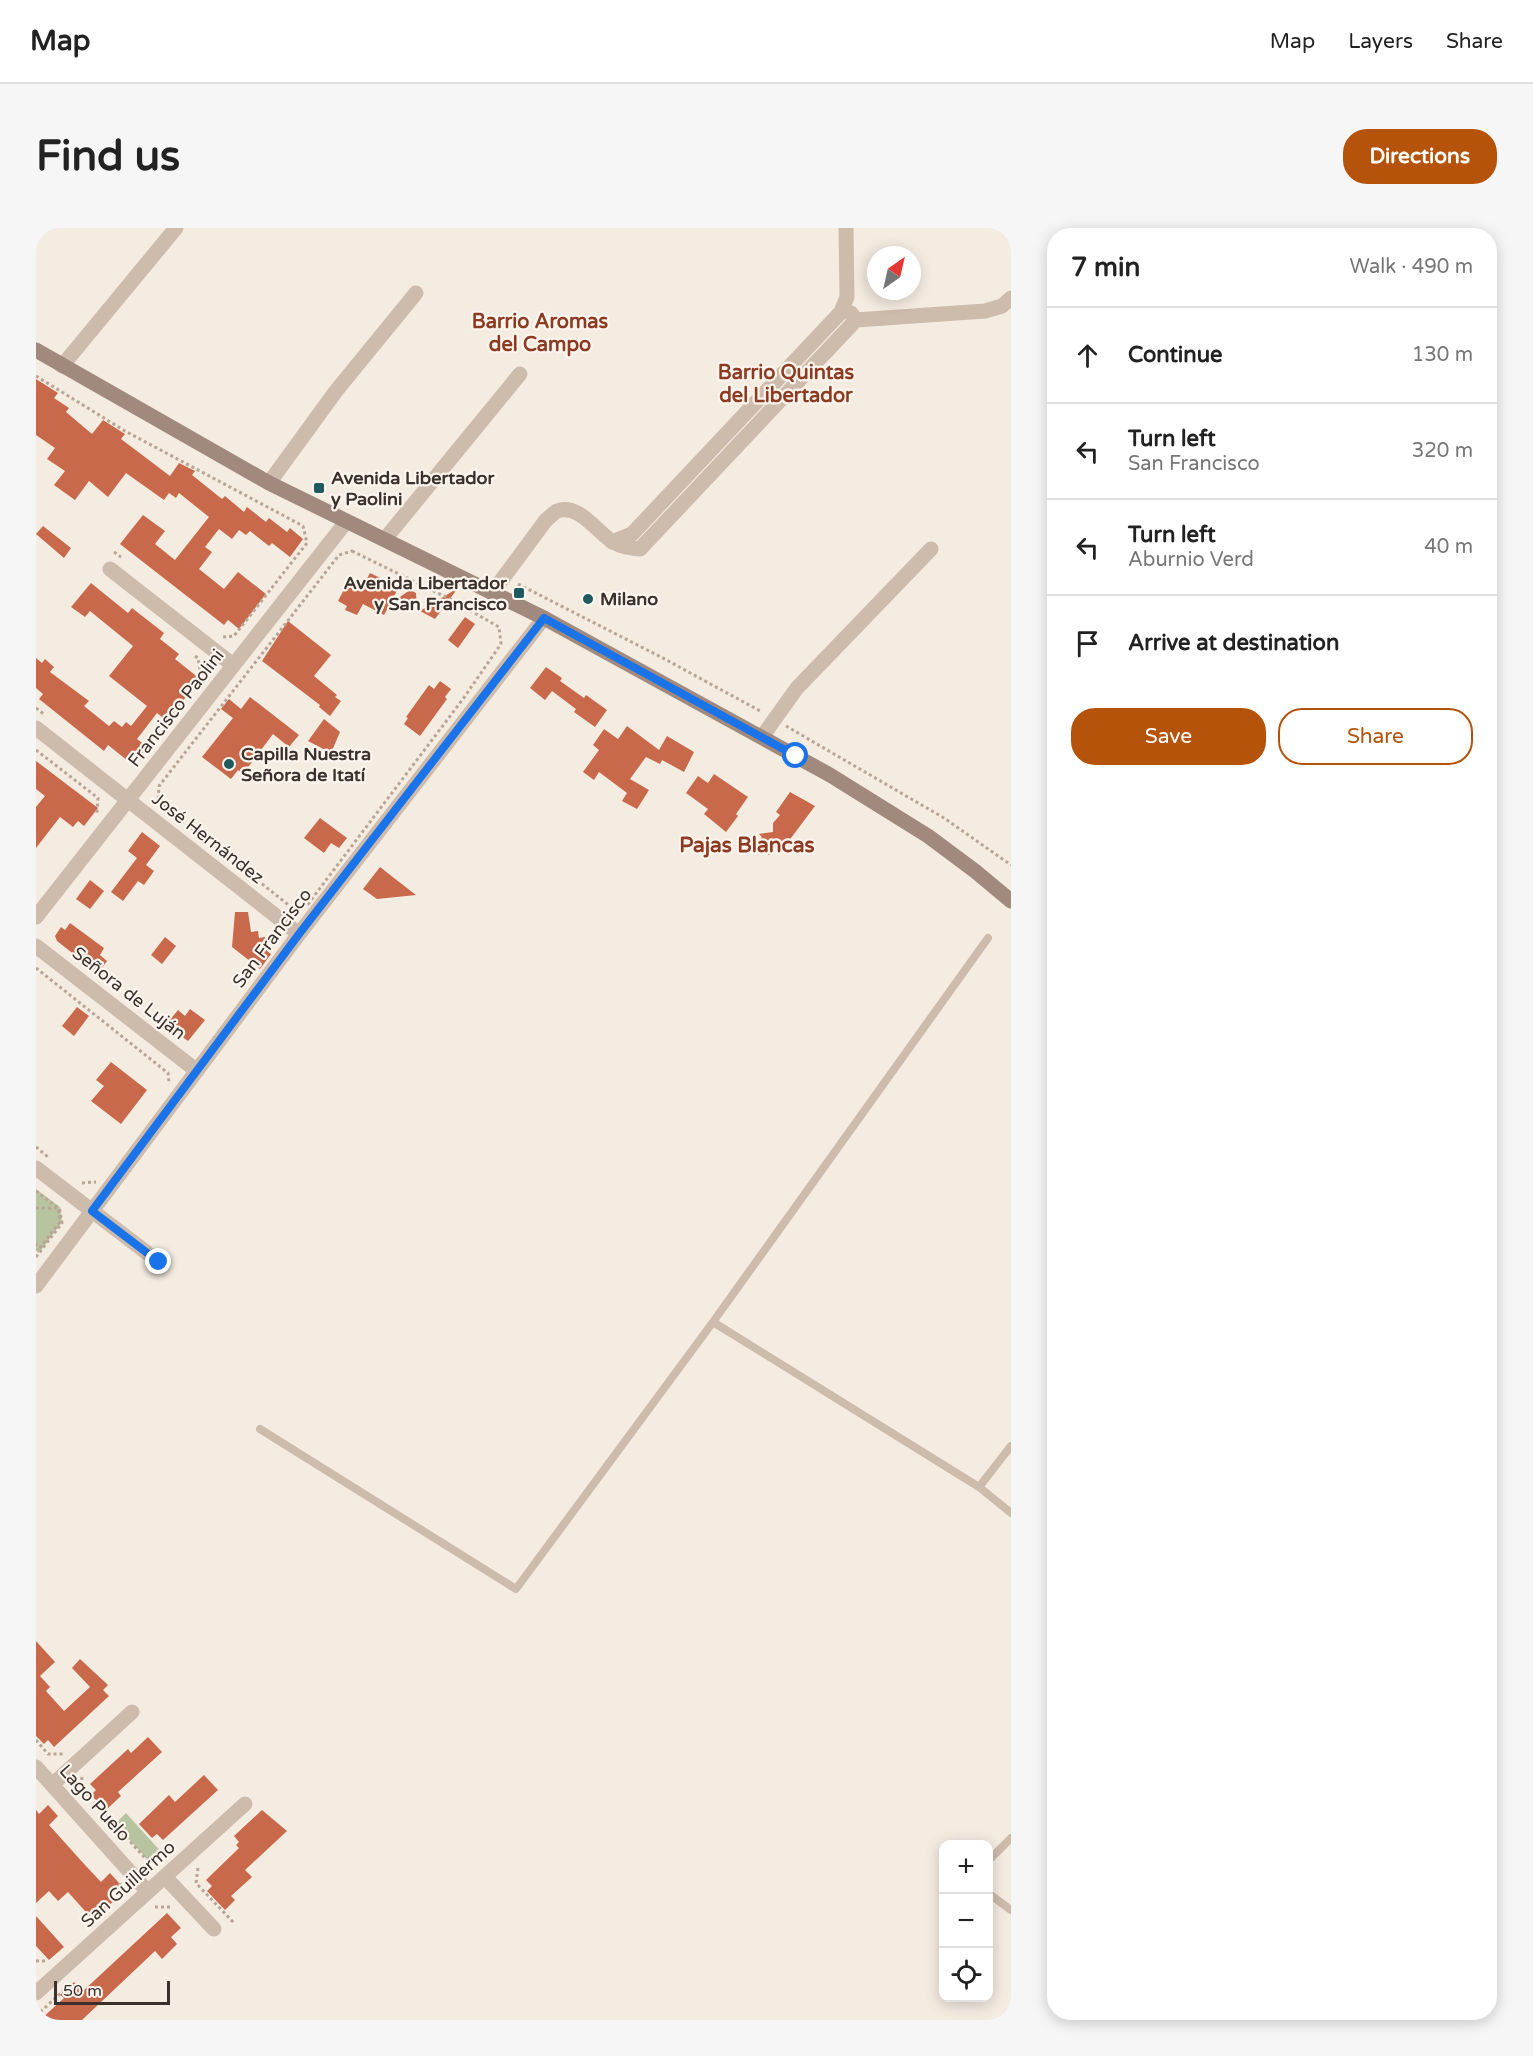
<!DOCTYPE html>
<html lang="en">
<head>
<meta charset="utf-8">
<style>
  :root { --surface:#fff; --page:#f6f6f6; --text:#222; --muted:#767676; --line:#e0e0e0; --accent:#b45309 }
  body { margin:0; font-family:"Varela Round",sans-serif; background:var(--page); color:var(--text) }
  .controls { position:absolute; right:18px; bottom:18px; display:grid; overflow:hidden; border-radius:12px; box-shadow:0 3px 15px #0003 }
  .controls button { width:54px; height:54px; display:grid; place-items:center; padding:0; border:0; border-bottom:2px solid var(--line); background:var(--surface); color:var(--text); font:30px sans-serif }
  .compass { position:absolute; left:831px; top:18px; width:54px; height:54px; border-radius:50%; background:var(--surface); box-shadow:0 3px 15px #0003; rotate:34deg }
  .scale { position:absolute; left:18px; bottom:15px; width:116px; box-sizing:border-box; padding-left:6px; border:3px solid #3b302b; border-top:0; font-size:16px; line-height:21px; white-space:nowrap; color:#3b302b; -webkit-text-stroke:4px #fbf5ee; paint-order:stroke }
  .stop { position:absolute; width:18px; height:18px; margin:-14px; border:4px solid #1a73e8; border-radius:50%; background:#fff }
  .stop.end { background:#1a73e8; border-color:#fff; box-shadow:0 2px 6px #0008 }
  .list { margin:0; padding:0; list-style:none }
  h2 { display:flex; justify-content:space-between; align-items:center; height:78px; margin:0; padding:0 24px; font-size:26px }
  h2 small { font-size:20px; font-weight:400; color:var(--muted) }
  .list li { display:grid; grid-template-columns:39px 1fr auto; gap:18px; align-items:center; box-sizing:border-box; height:96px; padding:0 24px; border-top:2px solid var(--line) }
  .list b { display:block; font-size:22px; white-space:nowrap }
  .list p { margin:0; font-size:20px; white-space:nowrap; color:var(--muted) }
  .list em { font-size:20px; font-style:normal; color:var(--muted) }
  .actions { display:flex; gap:12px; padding:18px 24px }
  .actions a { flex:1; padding:14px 0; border:2px solid var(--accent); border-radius:24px; text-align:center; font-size:21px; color:var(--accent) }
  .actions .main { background:var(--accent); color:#fff }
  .icon { flex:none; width:33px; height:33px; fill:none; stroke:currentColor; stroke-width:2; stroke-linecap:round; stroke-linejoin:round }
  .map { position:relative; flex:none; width:975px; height:1792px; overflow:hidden; border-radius:24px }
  header { display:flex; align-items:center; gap:36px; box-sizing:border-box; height:84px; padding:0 30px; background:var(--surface); border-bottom:2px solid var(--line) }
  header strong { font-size:28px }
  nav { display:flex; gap:33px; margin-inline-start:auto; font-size:21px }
  .intro { display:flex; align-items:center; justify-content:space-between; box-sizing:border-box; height:144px; padding:0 36px }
  h1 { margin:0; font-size:42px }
  .button { padding:15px 27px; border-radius:24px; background:var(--accent); color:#fff; font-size:21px; font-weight:700 }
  main { display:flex; gap:36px; padding:0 36px }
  aside { flex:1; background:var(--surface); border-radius:24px; box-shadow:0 3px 15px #0003 }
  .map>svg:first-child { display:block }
</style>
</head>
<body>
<header>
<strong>Map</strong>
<nav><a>Map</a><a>Layers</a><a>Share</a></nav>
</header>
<div class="intro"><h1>Find us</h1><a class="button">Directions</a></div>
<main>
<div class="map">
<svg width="975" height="1792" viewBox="0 0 975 1792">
  <rect width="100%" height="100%" fill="#f4ebe1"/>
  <!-- green -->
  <path fill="#b8c4a0" d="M0,961L24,979L26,994L3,1025L0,1023Z
    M90,1585L128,1627L124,1631L110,1630L79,1596Z"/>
  <!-- building -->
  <path fill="#c8694b" d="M0,151L22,165L18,170L33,180L30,184L56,206L67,192L89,206L85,211L134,248L143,235L159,243L156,247L186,271L189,268L208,284L211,279L230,294L233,290L251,304L254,300L267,311L254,329L236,315L233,318L214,303L210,307L203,302L196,311L183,301L169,319L176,324L163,341L188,361L202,344L230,366L203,401L192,392L188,397L84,316L107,287L129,303L119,316L139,332L173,289L143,265L140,270L133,265L128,272L90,245L72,269L53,253L39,272L18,257L29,243L11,231L19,220L0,207Z
    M7,298L35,320L28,330L0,306Z
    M334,345L363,359L348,387L327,376L321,387L309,382L311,378L302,373L312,354L326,360Z
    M55,355L92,385L96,380L128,405L124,411L143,426L139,431L164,451L131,493L121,485L101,511L111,519L97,537L72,517L68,523L3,471L7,466L0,460V430L6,435L9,431L18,439L14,444L53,473L48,478L73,498L78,493L86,499L90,494L95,498L111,478L73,448L97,418L54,383L49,389L35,379Z
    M422,360L399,391L384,383Z
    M374,362L380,365L381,382L361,371Z
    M429,389L439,396L422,420L412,412Z
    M252,393L295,427L278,448L301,467L299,469L305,473L294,488L283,479L284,477L226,433Z
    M510,439L526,450L524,453L548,470L550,467L571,482L559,499L538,484L540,481L516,463L509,472L494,460Z
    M404,453L415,461L409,469L411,471L384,508L368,496L372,490L370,489L393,457L398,461Z
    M214,469L263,507L253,519L237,506L207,546L202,542L195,551L166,529L197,490L185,481L193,471L205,481Z
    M288,491L304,504L295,525L272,513Z
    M591,498L623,522L631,508L658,524L648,544L626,532L624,536L610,529L594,551L613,562L601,581L586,573L591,565L563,544L558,552L547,544L563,522L557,517L568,501L582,511Z
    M0,533L62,580L48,598L42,593L37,599L24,589L0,620V579L9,568L0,561Z
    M678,546L712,569L700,586L702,588L690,604L668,586L672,581L650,565L662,548L672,555Z
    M754,564L779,578L749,618L747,616L743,621L739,618L733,627L720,618L726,609L723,606L737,604V595L744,587L740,584Z
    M284,590L311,610L303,620L295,615L288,625L268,610Z
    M106,604L124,618L110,637L118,643L108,657L102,653L87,673L75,664L101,630L92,623Z
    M344,639L358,650L380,667L341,671L327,661Z
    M54,652L68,663L54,681L40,671Z
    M199,684H212L215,704L222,703L223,710L229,709L231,723L235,726L224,741L196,719Z
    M34,695L68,720L64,727L71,733L62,745L21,713L19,708L25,699L29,702Z
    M129,709L140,718L126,736L115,727Z
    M41,779L53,788L38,808L26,798Z
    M154,781L169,792L152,813L130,797L142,782L149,788Z
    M75,834L111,862L85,896L55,873L68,858L60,852Z
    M0,1413L19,1434L4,1448L14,1459L10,1463L28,1483L54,1459L36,1440L44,1431L72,1457L67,1462L73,1468L18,1519L12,1512L8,1516L0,1508Z
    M112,1509L126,1524L82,1564L85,1568L70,1582L55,1567L60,1562L54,1556L92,1521L95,1525Z
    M168,1547L182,1562L127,1612L121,1606L116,1610L103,1596L133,1567L139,1574Z
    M12,1577L22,1588L13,1597L49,1637L65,1654L74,1645L83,1655L82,1669L57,1692L32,1664L22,1673L13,1663L0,1675V1582L3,1586Z
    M226,1582L251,1603L209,1642L216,1649L195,1668L199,1672L189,1682L171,1663L176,1658L170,1652L203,1620L200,1617L203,1614L198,1608Z
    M131,1685L145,1700L135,1709L141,1716L126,1731L119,1723L46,1792H4L28,1770L24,1767L38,1754L47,1763Z
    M0,1688L28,1719L13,1732L0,1718Z"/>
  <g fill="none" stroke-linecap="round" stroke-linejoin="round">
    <!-- path -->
    <path stroke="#b9a596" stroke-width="3" stroke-dasharray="3 3" stroke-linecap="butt" d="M0,148L89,203L267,298L271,315L198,408L186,409
      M316,323L414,371L463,399L465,416L427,471L272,676L255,679L122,573L123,558L303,327Z
      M78,324L85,329
      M482,356L625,429L726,484
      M159,428L162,430L166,453
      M0,480L9,487
      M750,498L908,590L975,637
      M0,522L62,570L61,585
      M0,740L132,845L133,854
      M0,919L12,929
      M46,955L60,954
      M0,963L22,980L24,994L2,1022
      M0,980H22
      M0,1015L2,1022
      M0,1029L26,995L23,978
      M0,1512L12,1526H27
      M46,1549L45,1560L110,1631H125
      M162,1640L160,1655L198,1695
      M83,1669L84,1655
      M119,1679H136
      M0,1733H12
      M0,1788L28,1762"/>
    <!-- lane -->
    <path stroke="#cdbbac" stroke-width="8" d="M677,1094L943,1259L975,1285
      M224,1201L480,1361L677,1094L952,710
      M943,1259L975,1218
      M952,1633L975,1610
      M952,1665L975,1682"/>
    <!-- street -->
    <path stroke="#cdbbac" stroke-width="15" d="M815,85L820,92L949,83L966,78L975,70
      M26,138L140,0
      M233,255L300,163L380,65
      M349,311L484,146
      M576,314L596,306L805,84L811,69L810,0
      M74,341L197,437
      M456,365L510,292C513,290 517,285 521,283C543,275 561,304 577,314C585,319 594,320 604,321L820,92
      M0,500L263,706
      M726,509L761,460L895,321
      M0,689L310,294
      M0,718L161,843
      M0,940L123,1034
      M0,1058L263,706L508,390
      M0,1539L112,1664
      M16,1557L96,1484
      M129,1649L178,1701
      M0,1765L209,1576"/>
    <!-- secondary -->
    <path stroke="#a18a7d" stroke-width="15" d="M0,122L233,255L508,390L794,547L892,608L939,643L975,673"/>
  </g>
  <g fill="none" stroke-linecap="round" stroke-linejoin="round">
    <!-- route -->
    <path stroke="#1a73e8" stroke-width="8" d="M123,1034L56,983L263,706L508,390L760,528"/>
  </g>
  <!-- markers -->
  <g fill="#1f5a5e" stroke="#fbf5ee" stroke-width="2">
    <rect x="277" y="254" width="12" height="12" rx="3"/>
    <rect x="477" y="359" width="12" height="12" rx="3"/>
    <circle cx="552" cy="371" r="6"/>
    <circle cx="193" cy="536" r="6"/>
  </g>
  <g text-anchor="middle" stroke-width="4.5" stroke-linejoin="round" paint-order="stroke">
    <!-- poi labels -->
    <g font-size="18" font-weight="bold" fill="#3b302b" stroke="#fbf5ee" text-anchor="start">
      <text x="295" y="256">Avenida Libertador<tspan x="295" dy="21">y Paolini</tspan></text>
      <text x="471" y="361" text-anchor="end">Avenida Libertador<tspan x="471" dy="21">y San Francisco</tspan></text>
      <text x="564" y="377">Milano</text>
      <text x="205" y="532">Capilla Nuestra<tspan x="205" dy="21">Señora de Itatí</tspan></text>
    </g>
    <!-- street labels -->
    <g font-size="18" fill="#3b302b" stroke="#fbf5ee">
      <text transform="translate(140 480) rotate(-52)" y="6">Francisco Paolini</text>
      <text transform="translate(172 610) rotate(38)" y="6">José Hernández</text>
      <text transform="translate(236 710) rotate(-53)" y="6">San Francisco</text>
      <text transform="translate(93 765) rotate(38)" y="6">Señora de Luján</text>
      <text transform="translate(59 1575) rotate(48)" y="6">Lago Puelo</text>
      <text transform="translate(92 1656) rotate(-42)" y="6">San Guillermo</text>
    </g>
    <!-- neighbourhood labels -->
    <g font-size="20" font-weight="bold" fill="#8c3b22" stroke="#fbf5ee">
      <text x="504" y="100">Barrio Aromas<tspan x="504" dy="23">del Campo</tspan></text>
      <text x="750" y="151">Barrio Quintas<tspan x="750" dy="23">del Libertador</tspan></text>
    </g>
    <!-- quarter labels -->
    <g font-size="21" font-weight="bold" fill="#8c3b22" stroke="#fbf5ee">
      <text x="711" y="624">Pajas Blancas</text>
    </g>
  </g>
</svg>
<div class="controls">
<button>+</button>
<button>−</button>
<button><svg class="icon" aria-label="locate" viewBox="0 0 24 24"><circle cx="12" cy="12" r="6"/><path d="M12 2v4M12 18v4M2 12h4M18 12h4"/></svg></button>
</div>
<svg class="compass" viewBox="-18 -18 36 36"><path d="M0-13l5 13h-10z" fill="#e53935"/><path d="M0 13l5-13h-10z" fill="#767676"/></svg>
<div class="scale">50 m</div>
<div class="stop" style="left:760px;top:528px"></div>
<div class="stop end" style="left:123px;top:1034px"></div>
</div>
<aside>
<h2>7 min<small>Walk · 490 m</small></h2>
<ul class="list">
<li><svg class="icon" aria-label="ahead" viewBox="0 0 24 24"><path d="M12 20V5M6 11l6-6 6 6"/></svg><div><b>Continue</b></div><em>130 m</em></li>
<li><svg class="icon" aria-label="left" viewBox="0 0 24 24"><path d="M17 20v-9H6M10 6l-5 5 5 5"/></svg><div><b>Turn left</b><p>San Francisco</p></div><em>320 m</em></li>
<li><svg class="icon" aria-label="left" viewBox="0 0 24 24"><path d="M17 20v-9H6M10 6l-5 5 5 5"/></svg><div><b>Turn left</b><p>Aburnio Verd</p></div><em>40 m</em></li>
<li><svg class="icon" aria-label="arrive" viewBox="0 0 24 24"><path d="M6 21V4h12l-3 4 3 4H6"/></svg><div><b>Arrive at destination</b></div></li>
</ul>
<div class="actions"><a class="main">Save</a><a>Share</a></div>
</aside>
</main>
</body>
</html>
